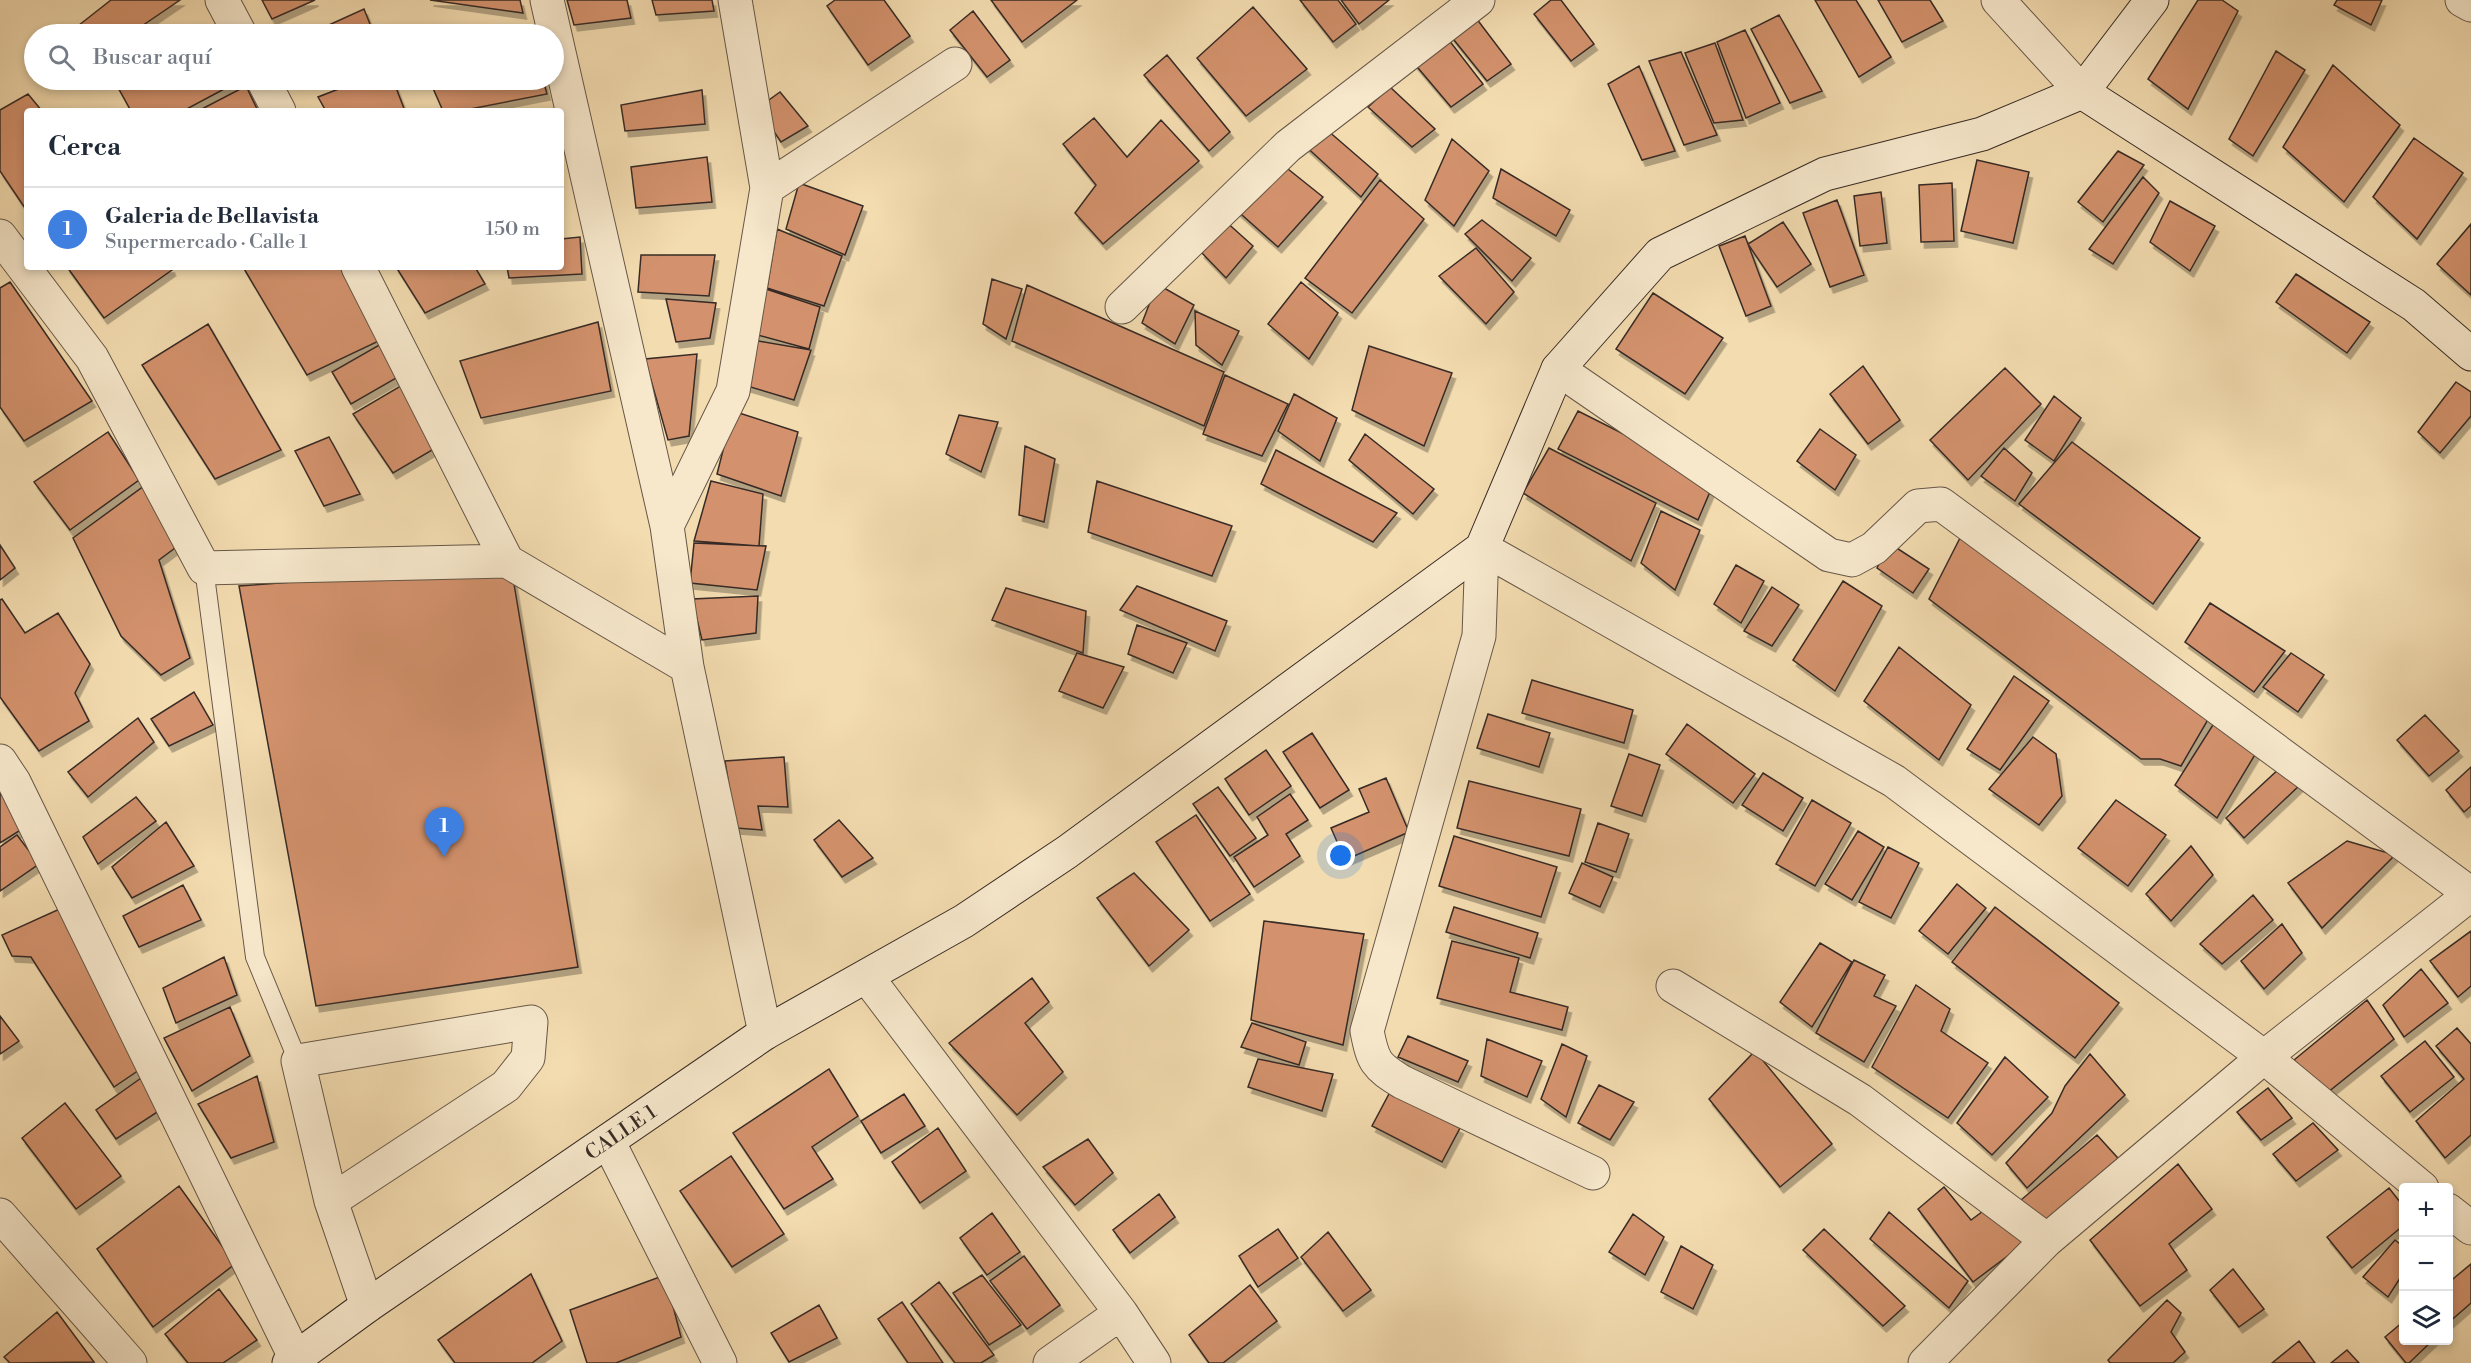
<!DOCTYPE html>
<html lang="es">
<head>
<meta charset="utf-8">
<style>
  :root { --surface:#fff; --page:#f6f6f7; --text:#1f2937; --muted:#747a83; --line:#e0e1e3; --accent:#db2777 }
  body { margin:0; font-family:"Libre Bodoni",serif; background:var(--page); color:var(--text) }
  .controls { position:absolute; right:18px; bottom:18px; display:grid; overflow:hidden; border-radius:6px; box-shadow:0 3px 9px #0003 }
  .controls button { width:54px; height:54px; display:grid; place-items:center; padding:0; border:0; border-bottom:2px solid var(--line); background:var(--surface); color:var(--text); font:30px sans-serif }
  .you { position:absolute; left:1341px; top:856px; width:21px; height:21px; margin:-15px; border:4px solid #fff; border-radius:50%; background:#1a73e8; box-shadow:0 0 0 9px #1a73e833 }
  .badge { display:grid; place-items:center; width:39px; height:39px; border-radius:50%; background:var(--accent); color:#fff; font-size:20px; font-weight:700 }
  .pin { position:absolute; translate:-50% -50px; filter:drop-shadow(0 2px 3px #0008) }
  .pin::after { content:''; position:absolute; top:32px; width:21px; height:18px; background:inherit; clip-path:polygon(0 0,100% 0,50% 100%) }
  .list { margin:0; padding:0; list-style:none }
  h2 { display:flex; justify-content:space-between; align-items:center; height:78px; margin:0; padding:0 24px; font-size:26px }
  h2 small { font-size:20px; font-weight:400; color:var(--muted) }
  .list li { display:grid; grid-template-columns:39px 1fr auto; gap:18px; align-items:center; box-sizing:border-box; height:84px; padding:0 24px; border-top:2px solid var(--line) }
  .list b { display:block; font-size:22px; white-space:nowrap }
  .list p { margin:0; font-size:20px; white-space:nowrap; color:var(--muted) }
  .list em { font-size:20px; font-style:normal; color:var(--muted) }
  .icon { flex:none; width:33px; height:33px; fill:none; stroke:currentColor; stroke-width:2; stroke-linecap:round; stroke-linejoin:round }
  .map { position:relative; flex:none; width:2471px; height:1363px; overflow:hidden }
  .search { position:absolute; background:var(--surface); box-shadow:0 3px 9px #0003; left:24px; top:24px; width:540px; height:66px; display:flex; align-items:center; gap:15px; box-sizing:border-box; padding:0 21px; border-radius:33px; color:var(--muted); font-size:22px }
  .panel { position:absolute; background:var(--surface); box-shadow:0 3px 9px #0003; left:24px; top:108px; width:540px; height:162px; border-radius:6px }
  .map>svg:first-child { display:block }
</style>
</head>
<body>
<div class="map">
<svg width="2471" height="1363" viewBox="0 0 2471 1363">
  <defs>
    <filter id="shadow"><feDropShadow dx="3.5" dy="6" stdDeviation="0" flood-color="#0004"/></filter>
  </defs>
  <rect width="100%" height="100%" fill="#f3dcb0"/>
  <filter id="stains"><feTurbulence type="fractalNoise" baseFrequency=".00333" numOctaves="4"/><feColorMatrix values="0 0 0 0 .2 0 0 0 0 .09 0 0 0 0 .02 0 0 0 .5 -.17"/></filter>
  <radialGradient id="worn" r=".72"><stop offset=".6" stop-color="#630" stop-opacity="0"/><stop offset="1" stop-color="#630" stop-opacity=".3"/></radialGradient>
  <!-- building -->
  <path fill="#d3926d" stroke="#372b25" stroke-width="1.5" filter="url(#shadow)" d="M111,0H180L130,34H78L74,29Z
    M262,0H315L272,19Z
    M430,0H520L523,13Z
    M567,0H627L631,18L574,25Z
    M652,0H712L714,11L656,15Z
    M835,0H884L910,36L868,65L827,6Z
    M991,0H1077L1022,42Z
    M1300,0H1338L1356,24L1333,42Z
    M1341,0H1389L1359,24Z
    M1551,0H1561L1594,44L1571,61L1534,14Z
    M1815,0H1856L1891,57L1859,77Z
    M1878,0H1930L1943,21L1902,42Z
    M2198,0H2222L2238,11L2188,109L2148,79Z
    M2337,0H2382L2371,25L2334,5Z
    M1253,7L1307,69L1246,116L1197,58Z
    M364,9L374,34H309Z
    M973,11L1010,60L987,77L950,30Z
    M1473,14L1511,64L1487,81L1450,35Z
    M1779,15L1822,91L1790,103L1751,29Z
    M216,28L220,34H204Z
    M1745,30L1780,103L1746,118L1717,42Z
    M1445,35L1483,84L1451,107L1413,62Z
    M1715,43L1743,120L1714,123L1685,53Z
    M2276,51L2305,70L2253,156L2229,139Z
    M1681,52L1717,135L1684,145L1649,61Z
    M1167,55L1230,132L1209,151L1144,75Z
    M2333,65L2400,125L2344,202L2283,147Z
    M1639,66L1675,151L1642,160L1608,84Z
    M119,80H241L183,111H131L115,82Z
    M362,80H393L405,111H326L318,97Z
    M463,80H543L547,94L460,111H443L432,86Z
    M246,86L258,111H198Z
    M1390,87L1435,129L1412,147L1368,107Z
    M702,90L705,124L625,131L621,105Z
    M780,92L808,126L781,142L758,108Z
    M28,94L42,111H27V211L0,171V110Z
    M1094,118L1127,157L1161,120L1199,161L1103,244L1075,213L1096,185L1063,144Z
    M1319,123L1378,174L1361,197L1302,143Z
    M2414,138L2463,173L2417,239L2373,197Z
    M1452,139L1489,171L1454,226L1425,200Z
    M2118,151L2144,165L2103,222L2078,202Z
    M707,157L712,202L636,208L631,167Z
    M1977,160L2029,172L2013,243L1961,231Z
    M1278,161L1323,197L1278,247L1233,207Z
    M1501,169L1570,210L1556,236L1493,198Z
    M2143,177L2159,193L2113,264L2089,249Z
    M1380,180L1424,219L1352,313L1305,278Z
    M799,183L863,206L845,255L786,229Z
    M1952,183L1954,241L1921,242L1919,185Z
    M1881,192L1887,243L1860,246L1854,196Z
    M1837,200L1864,275L1830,287L1803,213Z
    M2170,201L2215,226L2190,271L2150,242Z
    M1223,219L1253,246L1226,278L1201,252Z
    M1482,220L1531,258L1512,281L1465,234Z
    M1783,222L1811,264L1777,287L1748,244Z
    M2471,224V295L2437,264Z
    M777,229L842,256L824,306L767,288Z
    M1745,236L1771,306L1746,316L1719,246Z
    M580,237L582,274L509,278L507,267H561V239Z
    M1476,248L1514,292L1486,324L1439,276Z
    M641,255H715L709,296L638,292Z
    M67,267H171L172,270L104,318Z
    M243,267H340L383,339L307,375Z
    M396,267H475L485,284L425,313Z
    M2296,274L2370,322L2347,353L2276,302Z
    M992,279L1022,289L1006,339L983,324Z
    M10,282L92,401L24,441L0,407V288Z
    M1301,282L1338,313L1309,359L1268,324Z
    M1157,284L1194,305L1175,344L1142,323Z
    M1027,285L1224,372L1204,426L1012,341Z
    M763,288L820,307L809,349L754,334Z
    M1653,293L1723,338L1685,394L1616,349Z
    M666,299L716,303L710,338L676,342Z
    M1195,311L1239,331L1222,365L1196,345Z
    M598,322L611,391L481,418L460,361Z
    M208,324L281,450L215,479L142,365Z
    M747,339L811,350L794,400L737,383Z
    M381,344L398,377L351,404L332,372Z
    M1369,346L1452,373L1424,446L1352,410Z
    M697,354L689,436L668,440L645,359Z
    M1863,366L1900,420L1868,444L1830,394Z
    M2005,368L2041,404L1968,480L1930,440Z
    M1225,375L1288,404L1262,456L1203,434Z
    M2456,382L2471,392V416L2440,453L2418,432Z
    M404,384L439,446L393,473L353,414Z
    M1294,394L1337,418L1320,461L1278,431Z
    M2054,396L2081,418L2054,461L2025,440Z
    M733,411L798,432L781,496L717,474Z
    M1578,411L1715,480L1698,520L1558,449Z
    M959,415L998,422L981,472L946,454Z
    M1820,429L1856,455L1835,490L1797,461Z
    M108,432L139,480L70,530L34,482Z
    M1365,434L1434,489L1413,514L1349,460Z
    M329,437L360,494L324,506L295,451Z
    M2072,442L2200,538L2153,604L2019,504Z
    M1025,446L1055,459L1044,522L1019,515Z
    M1549,448L1656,503L1631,561L1523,493Z
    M2004,448L2032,473L2015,501L1981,476Z
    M1276,450L1397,513L1373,542L1261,484Z
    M711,481L763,494L759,546L694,541Z
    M1097,481L1232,526L1212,576L1088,532Z
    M144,486L175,548L159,560L190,658L161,675L121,636L73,538Z
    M1661,511L1700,530L1675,590L1641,563Z
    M1963,532L2213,711L2181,766L2160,759H2141L1929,599Z
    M694,543L766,546L757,590L690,583Z
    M1889,543L1929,569L1913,593L1877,568Z
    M0,545L15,568L0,580Z
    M1736,565L1764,581L1741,623L1714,604Z
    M511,566L578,967L316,1006L239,586Z
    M1843,581L1882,606L1835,691L1793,660Z
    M1137,586L1227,621L1215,651L1120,610Z
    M1772,587L1799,605L1772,646L1744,631Z
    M1006,588L1086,611L1083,653L992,620Z
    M758,596L756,633L702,640L692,599Z
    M2,599L25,633L58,613L90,664L75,693L89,721L39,751L0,697V600Z
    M2210,603L2285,651L2254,692L2185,642Z
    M1137,625L1187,643L1173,673L1128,654Z
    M1899,647L1971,705L1939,760L1864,701Z
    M1077,653L1124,667L1103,708L1059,691Z
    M2291,653L2324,675L2298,712L2263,687Z
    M2014,676L2049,701L2000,770L1967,749Z
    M1532,680L1633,710L1624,743L1522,713Z
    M194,692L213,725L169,746L151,719Z
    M1488,714L1550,733L1539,767L1477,748Z
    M2425,715L2459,751L2429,776L2397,740Z
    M138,718L154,742L88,797L68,772Z
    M2216,720L2259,748L2217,818L2175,785Z
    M1687,724L1755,774L1733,803L1666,754Z
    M1312,733L1349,790L1320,808L1283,752Z
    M2033,737L2056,754L2062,796L2039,825L1989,789Z
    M1266,750L1291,786L1249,815L1225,779Z
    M1629,754L1660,765L1642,816L1611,806Z
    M784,757L788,807L758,806L762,830L736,828L725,761Z
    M2281,767L2302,783L2244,838L2226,818Z
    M2471,767V806L2464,812L2446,790Z
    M1763,773L1803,798L1783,831L1742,805Z
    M1386,778L1409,832L1345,860L1331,828L1369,812L1359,789Z
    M1469,781L1581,809L1569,856L1457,828Z
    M1218,787L1256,838L1230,856L1193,804Z
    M0,792L27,826L0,843Z
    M1290,794L1308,820L1286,834L1300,856L1254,887L1234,857L1268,835L1257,817Z
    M136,797L156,821L98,864L83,837Z
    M1812,800L1851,823L1815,886L1776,864Z
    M2116,800L2166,835L2128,886L2078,848Z
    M1196,815L1250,894L1210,921L1156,842Z
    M839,820L873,858L842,877L814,840Z
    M166,822L194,866L132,898L112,867Z
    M1598,823L1629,834L1616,872L1585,862Z
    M1858,831L1884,847L1852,900L1825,884Z
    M17,835L39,864L0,891V847Z
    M1454,836L1557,867L1541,917L1439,886Z
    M2347,841L2395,855L2322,928L2288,883Z
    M2191,846L2213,875L2171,921L2146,894Z
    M1888,847L1919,863L1891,918L1859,902Z
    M1582,863L1613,877L1600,907L1569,893Z
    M1134,873L1189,930L1149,966L1097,898Z
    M1957,884L1986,908L1948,954L1919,931Z
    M183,885L201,920L139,947L123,916Z
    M2253,895L2273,920L2222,964L2200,944Z
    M64,907L142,1068L114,1087L31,957L12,956L2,935Z
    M1454,907L1538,933L1530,958L1446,932Z
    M1995,907L2119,1003L2075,1058L1952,962Z
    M1264,921L1364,934L1343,1045L1251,1020Z
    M2282,924L2302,953L2264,989L2241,961Z
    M2471,931V986L2458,997L2430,961Z
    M1452,941L1519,958L1510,992L1568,1007L1562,1030L1437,998Z
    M1820,943L1852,962L1812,1027L1780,1002Z
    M224,957L237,995L176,1023L163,988Z
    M1854,960L1885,975L1874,996L1896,1006L1864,1062L1816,1033Z
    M2421,969L2448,1003L2404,1037L2383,1005Z
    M1032,978L1049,1002L1025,1023L1063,1072L1017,1115L949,1043Z
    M1916,985L1950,1009L1941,1031L1988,1063L1948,1118L1872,1067Z
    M2367,1000L2394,1039L2322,1097L2294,1060Z
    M230,1007L250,1056L192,1091L164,1038Z
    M0,1016L19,1041L0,1054Z
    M1252,1023L1306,1042L1299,1065L1241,1047Z
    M2457,1028L2471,1044V1135L2445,1158L2416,1121L2464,1079L2436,1046Z
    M1408,1036L1468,1061L1458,1082L1398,1057Z
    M1487,1039L1542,1061L1527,1097L1481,1076Z
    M2425,1041L2454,1077L2410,1112L2381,1076Z
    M1562,1044L1587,1056L1566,1117L1541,1099Z
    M1755,1051L1832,1144L1780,1187L1709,1099Z
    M2090,1054L2125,1095L2027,1188L2006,1163L2052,1113L2065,1086Z
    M2005,1057L2048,1097L1992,1155L1957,1123Z
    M1258,1059L1333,1074L1322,1111L1248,1087Z
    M829,1069L858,1116L812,1147L833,1179L784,1209L733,1133Z
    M144,1076L165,1107L116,1139L96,1110Z
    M257,1076L274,1142L231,1158L198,1104Z
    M1599,1085L1634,1102L1610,1140L1578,1123Z
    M2268,1088L2292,1118L2261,1140L2237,1112Z
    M1390,1092L1460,1128L1442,1162L1372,1126Z
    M904,1094L925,1126L881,1153L861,1121Z
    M65,1103L121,1176L76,1209L22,1138Z
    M2313,1123L2338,1150L2296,1181L2273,1154Z
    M938,1128L966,1171L920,1203L892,1162Z
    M2097,1135L2126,1167L2050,1236L2021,1200Z
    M1088,1139L1113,1173L1075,1205L1043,1167Z
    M731,1156L784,1234L732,1267L680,1191Z
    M2178,1164L2212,1209L2169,1244L2187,1270L2140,1306L2090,1240Z
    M179,1186L235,1264L153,1327L97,1249Z
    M1944,1187L1971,1220L1994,1203L2025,1243L1973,1282L1918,1209Z
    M2389,1188L2404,1207V1225L2352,1268L2327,1237Z
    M1159,1194L1175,1217L1130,1253L1113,1230Z
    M1889,1212L1968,1281L1949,1308L1870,1239Z
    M992,1213L1020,1252L987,1275L960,1238Z
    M1633,1214L1664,1237L1645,1275L1609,1252Z
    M1278,1229L1298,1258L1258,1287L1239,1256Z
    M1824,1229L1905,1306L1883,1326L1803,1250Z
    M1328,1232L1371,1290L1343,1311L1301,1257Z
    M2395,1240L2404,1247V1272L2388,1297L2363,1277Z
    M1681,1246L1713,1265L1693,1309L1661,1292Z
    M1024,1256L1060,1305L1027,1329L990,1281Z
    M2471,1264V1303L2448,1323V1283Z
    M2233,1269L2264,1309L2239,1327L2210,1290Z
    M531,1274L562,1341L532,1363H455L438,1340Z
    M665,1275L681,1337L616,1363H587L570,1310Z
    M982,1275L1021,1325L989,1345L953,1293Z
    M939,1282L994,1355L981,1363H955L911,1304Z
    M1250,1285L1277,1321L1223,1363H1209L1189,1335Z
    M219,1289L257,1340L223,1363H188L165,1334Z
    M2167,1300L2181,1313L2171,1332L2185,1352L2173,1363H2110L2108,1360Z
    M902,1302L943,1363H908L878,1319Z
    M819,1305L837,1338L789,1362L771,1333Z
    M57,1312L94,1362L10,1363L4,1357Z
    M2404,1321V1340H2433L2409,1363H2406L2385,1337Z
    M2299,1341L2315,1363H2272Z
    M2347,1350L2359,1363H2331Z"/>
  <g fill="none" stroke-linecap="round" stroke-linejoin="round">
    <defs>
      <path id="service" d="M204,568L255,957L298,1061"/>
      <path id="minor" d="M222,0L240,34
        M547,0L667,526L687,667L765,1033
        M1998,0L2082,92
        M2462,0L2471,5
        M263,80L279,111
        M767,188L955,64
        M0,236L92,358L204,568L507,561
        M358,267L507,561L687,667
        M1122,307L1288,146L1478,0
        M1558,369L1829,555L1852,560L1874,548L1918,506L1941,504L2471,894
        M667,526L733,391L767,188L735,0
        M0,761L14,782L296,1359
        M867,977L1121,1313L1154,1363
        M1673,986L1860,1100L2047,1240
        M608,1141L720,1363
        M1593,1173L1402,1082C1376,1066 1373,1062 1367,1031L1479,636L1482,548L1894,781L2264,1057L2422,1188
        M331,1201L506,1086L528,1058L531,1022L298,1061L331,1201L367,1306
        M2448,1210L2471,1228
        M0,1215L130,1363
        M1050,1363L1121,1313
        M1925,1363L2047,1240L2264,1057L2471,894"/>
      <g id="secondary">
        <path d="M2082,92L2414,305L2471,354"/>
        <path id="s1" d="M289,1363L367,1306L765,1033L964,921L1067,852L1482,548L1558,369L1660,254L1825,174L1982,134L2082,92L2152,0"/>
      </g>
    </defs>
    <!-- service casing -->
    <use href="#service" stroke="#665748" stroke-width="20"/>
    <!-- minor casing -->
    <use href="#minor" stroke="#665748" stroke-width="35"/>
    <!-- secondary casing -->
    <use href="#secondary" stroke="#372b25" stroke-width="35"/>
    <!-- service -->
    <use href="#service" stroke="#f7e8cc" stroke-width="18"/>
    <!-- minor -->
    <use href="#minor" stroke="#f7e8cc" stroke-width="33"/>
    <!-- secondary -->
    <use href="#secondary" stroke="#f7e8cc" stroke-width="33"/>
  </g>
  <g text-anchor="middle" stroke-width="5" stroke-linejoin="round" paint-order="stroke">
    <!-- street labels -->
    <g font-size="20" fill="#372b25" stroke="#f7e8cc">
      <text dy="7" stroke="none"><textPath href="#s1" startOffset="404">CALLE 1</textPath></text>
    </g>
  </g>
  <rect width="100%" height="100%" filter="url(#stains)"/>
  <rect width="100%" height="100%" fill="url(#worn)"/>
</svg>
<div class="controls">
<button>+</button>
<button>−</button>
<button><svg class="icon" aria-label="layers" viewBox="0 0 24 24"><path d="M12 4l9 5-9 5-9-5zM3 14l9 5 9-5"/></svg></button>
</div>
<div class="you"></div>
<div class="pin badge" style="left:444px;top:857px;background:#3f7fe0">1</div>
<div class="search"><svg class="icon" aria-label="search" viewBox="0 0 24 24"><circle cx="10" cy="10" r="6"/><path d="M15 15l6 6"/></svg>Buscar aquí</div>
<section class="panel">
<h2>Cerca<small></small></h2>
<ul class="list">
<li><span class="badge" style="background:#3f7fe0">1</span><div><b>Galeria de Bellavista</b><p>Supermercado · Calle 1</p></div><em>150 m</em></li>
</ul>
</section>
</div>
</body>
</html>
